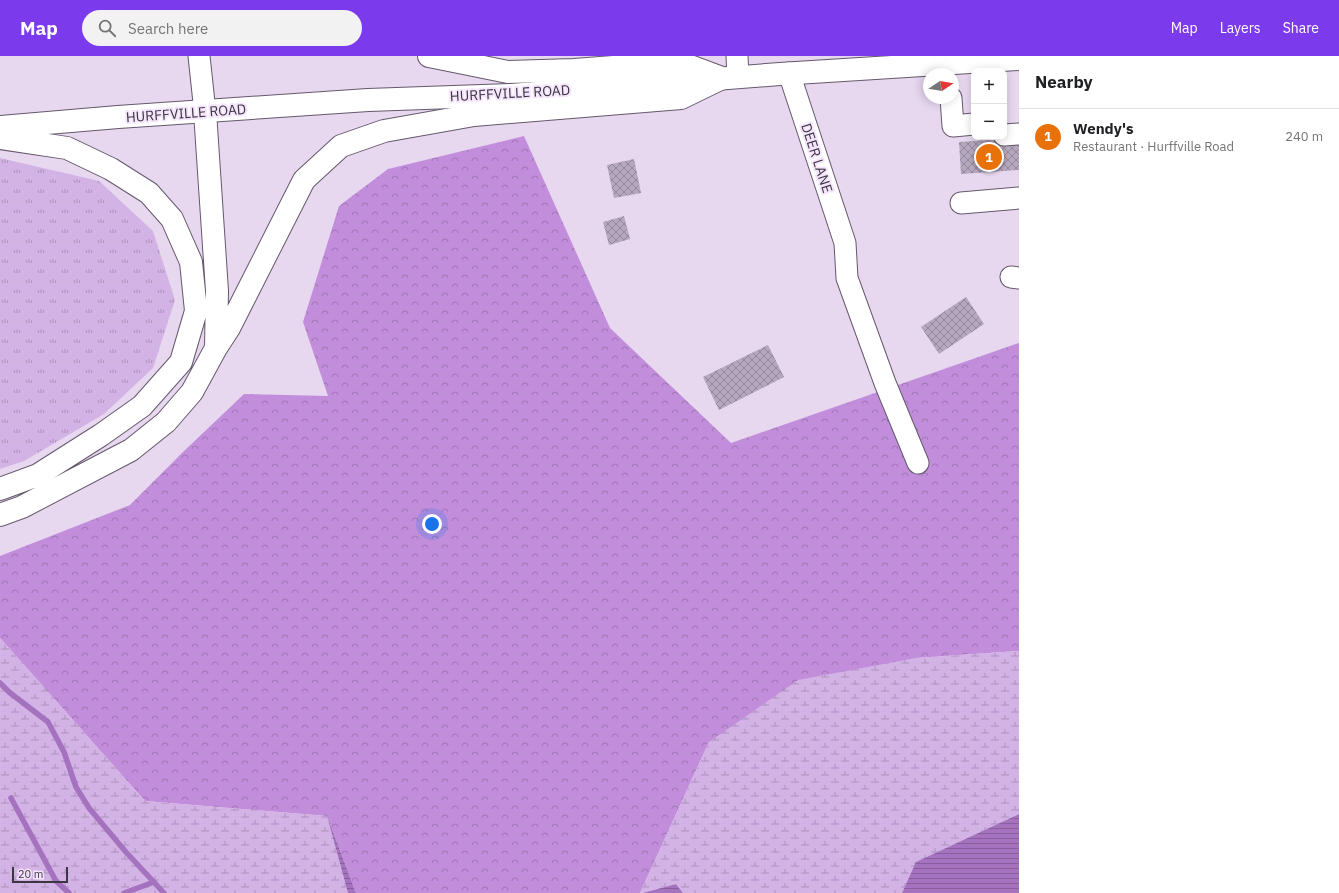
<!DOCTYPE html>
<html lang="en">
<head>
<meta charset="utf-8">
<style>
  :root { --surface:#fff; --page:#f2f2f2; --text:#202124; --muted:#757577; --line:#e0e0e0; --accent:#7c3aed }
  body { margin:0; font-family:"IBM Plex Sans",sans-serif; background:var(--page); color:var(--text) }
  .controls { position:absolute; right:12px; top:12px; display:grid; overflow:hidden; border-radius:8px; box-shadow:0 2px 10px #0003 }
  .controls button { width:36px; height:36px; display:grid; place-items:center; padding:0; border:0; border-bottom:1px solid var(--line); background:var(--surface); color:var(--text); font:20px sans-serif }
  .compass { position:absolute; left:923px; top:12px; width:36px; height:36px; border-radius:50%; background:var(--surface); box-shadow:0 2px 10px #0003; rotate:78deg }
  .scale { position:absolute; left:12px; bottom:10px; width:56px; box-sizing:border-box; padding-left:4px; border:2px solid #3b363f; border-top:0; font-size:11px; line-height:14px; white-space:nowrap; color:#3b363f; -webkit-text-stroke:3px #f5e5fd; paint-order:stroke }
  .you { position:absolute; left:432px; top:468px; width:14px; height:14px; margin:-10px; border:3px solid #fff; border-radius:50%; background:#1a73e8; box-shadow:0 0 0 6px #1a73e833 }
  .badge { display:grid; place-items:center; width:26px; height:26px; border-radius:50%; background:var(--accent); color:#fff; font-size:13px; font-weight:700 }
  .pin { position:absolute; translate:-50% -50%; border:2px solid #fff; box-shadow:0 1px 4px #0006 }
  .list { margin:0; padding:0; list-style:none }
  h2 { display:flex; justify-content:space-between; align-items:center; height:52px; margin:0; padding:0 16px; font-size:17px }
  h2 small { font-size:13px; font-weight:400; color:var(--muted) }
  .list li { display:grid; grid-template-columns:26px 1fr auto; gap:12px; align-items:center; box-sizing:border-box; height:56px; padding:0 16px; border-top:1px solid var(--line) }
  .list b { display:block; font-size:15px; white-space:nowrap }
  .list p { margin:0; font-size:13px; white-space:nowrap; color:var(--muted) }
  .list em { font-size:13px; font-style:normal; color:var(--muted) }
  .icon { flex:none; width:22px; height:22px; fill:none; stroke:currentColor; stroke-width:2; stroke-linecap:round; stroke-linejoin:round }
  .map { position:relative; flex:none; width:1019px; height:837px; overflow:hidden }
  header { display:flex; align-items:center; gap:24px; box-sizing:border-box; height:56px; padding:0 20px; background:var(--accent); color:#fff }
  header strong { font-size:19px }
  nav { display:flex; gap:22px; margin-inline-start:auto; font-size:14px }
  .search { width:280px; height:36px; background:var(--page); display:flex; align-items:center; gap:10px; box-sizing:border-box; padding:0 14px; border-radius:22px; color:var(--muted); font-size:15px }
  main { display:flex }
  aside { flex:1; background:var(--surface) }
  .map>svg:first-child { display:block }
</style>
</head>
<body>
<header>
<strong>Map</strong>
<div class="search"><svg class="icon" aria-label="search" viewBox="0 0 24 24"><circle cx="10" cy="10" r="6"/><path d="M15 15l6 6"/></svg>Search here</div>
<nav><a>Map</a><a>Layers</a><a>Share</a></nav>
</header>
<main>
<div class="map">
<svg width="1019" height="837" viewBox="0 0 1019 837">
  <defs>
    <pattern id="grass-tufts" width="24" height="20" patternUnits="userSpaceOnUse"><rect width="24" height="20" fill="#d3b3e5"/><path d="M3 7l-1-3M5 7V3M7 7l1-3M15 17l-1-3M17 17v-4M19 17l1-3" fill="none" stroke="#ac92bb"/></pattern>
    <pattern id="forest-crowns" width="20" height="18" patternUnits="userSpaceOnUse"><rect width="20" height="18" fill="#c28edc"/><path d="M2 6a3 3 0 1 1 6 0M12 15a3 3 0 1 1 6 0" fill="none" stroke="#9f75b4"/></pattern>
    <pattern id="wetland-marsh" width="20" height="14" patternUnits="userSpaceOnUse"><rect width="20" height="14" fill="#d3b3e5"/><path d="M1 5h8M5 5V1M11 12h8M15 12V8" fill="none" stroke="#ac92bb"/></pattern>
    <pattern id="water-rules" width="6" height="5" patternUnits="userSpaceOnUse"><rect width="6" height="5" fill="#a572bf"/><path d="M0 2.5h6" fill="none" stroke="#885e9d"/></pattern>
    <pattern id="building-cross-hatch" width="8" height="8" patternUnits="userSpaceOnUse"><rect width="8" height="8" fill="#b5a7bd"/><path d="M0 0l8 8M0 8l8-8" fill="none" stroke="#94899b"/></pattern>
  </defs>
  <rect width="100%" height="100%" fill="#e7d8f0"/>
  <!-- grass -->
  <path fill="url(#grass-tufts)" d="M0,102L99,125L153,175L175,244L153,312L104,358L24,405L0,413Z"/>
  <!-- forest -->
  <path fill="url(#forest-crowns)" d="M524,80L610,272L731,387L1019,287V595L916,602L709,686L640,837H356L327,760L145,745L0,582V500L130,449L183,396L244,338L328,340L303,266L339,150L388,113Z"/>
  <!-- wetland -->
  <path fill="url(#wetland-marsh)" d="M0,582L145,745L327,760L348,837H0Z
    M1019,595V758L917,806L902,837H683L676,828L640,837L709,686L798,624L916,602Z"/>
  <!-- water -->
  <path fill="url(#water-rules)" d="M1019,758V837H902L916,806Z
    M327,760L356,837H348Z
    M676,828L683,837H642Z"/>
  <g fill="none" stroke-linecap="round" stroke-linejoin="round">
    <!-- stream -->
    <path stroke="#a572bf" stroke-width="5.5" d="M0,627L9,636L48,666L64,696L76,731L89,752L125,795L164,837
      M11,742L56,825L69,837
      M124,837L154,826"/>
  </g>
  <!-- building -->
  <path fill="url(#building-cross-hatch)" d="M1001,83L1019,87V114L961,118L959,86Z
    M634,103L641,137L614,142L607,109Z
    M624,160L630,183L609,189L603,166Z
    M966,241L984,268L939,298L921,271Z
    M768,289L784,321L719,354L703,321Z"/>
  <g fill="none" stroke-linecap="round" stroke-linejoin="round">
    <defs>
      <path id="minor" d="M199,0L205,56
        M737,0L738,21
        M789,17L845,187L847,222L885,327L918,407
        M951,42L953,70L974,68
        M1004,79L1019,78
        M961,147L1019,142
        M1011,221L1019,222"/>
      <path id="major" d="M0,71L118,61L368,44L511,39L780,18L1019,3"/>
      <path id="highway" d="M429,0L508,16L574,14L679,6L722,22
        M205,56L217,235L216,292
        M0,82L67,92L111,113L149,137L172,163L191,206L196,255L181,306L142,350L101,379L38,419L0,433
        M0,459L22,451L131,394L166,366L192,336L216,292L229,272L304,124L341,90L384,75L474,59L681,42L722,22"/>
    </defs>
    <!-- minor casing -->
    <use href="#minor" stroke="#65586c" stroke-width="23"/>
    <!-- major casing -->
    <use href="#major" stroke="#65586c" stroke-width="24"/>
    <!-- highway casing -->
    <use href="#highway" stroke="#65586c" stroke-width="24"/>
    <!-- minor -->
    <use href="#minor" stroke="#fff" stroke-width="21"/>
    <!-- major -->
    <use href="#major" stroke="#fff" stroke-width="22"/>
    <!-- highway -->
    <use href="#highway" stroke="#fff" stroke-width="22"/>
  </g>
  <g text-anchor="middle" stroke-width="4" stroke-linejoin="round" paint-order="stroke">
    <!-- street labels -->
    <g font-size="14" fill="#3b363f" stroke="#f5e5fd">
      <text transform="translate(510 37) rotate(-3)" y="5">HURFFVILLE ROAD</text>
      <text transform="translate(186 57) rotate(-4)" y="5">HURFFVILLE ROAD</text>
      <text transform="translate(817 102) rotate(72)" y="5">DEER LANE</text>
    </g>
  </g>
</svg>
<div class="controls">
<button>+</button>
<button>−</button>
</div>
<svg class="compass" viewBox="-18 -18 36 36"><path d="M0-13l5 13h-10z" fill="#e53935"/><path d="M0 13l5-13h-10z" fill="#757577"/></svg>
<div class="scale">20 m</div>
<div class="you"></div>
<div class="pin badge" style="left:989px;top:101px;background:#e8710a">1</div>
</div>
<aside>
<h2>Nearby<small></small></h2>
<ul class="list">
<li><span class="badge" style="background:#e8710a">1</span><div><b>Wendy's</b><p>Restaurant · Hurffville Road</p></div><em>240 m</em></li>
</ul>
</aside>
</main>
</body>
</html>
